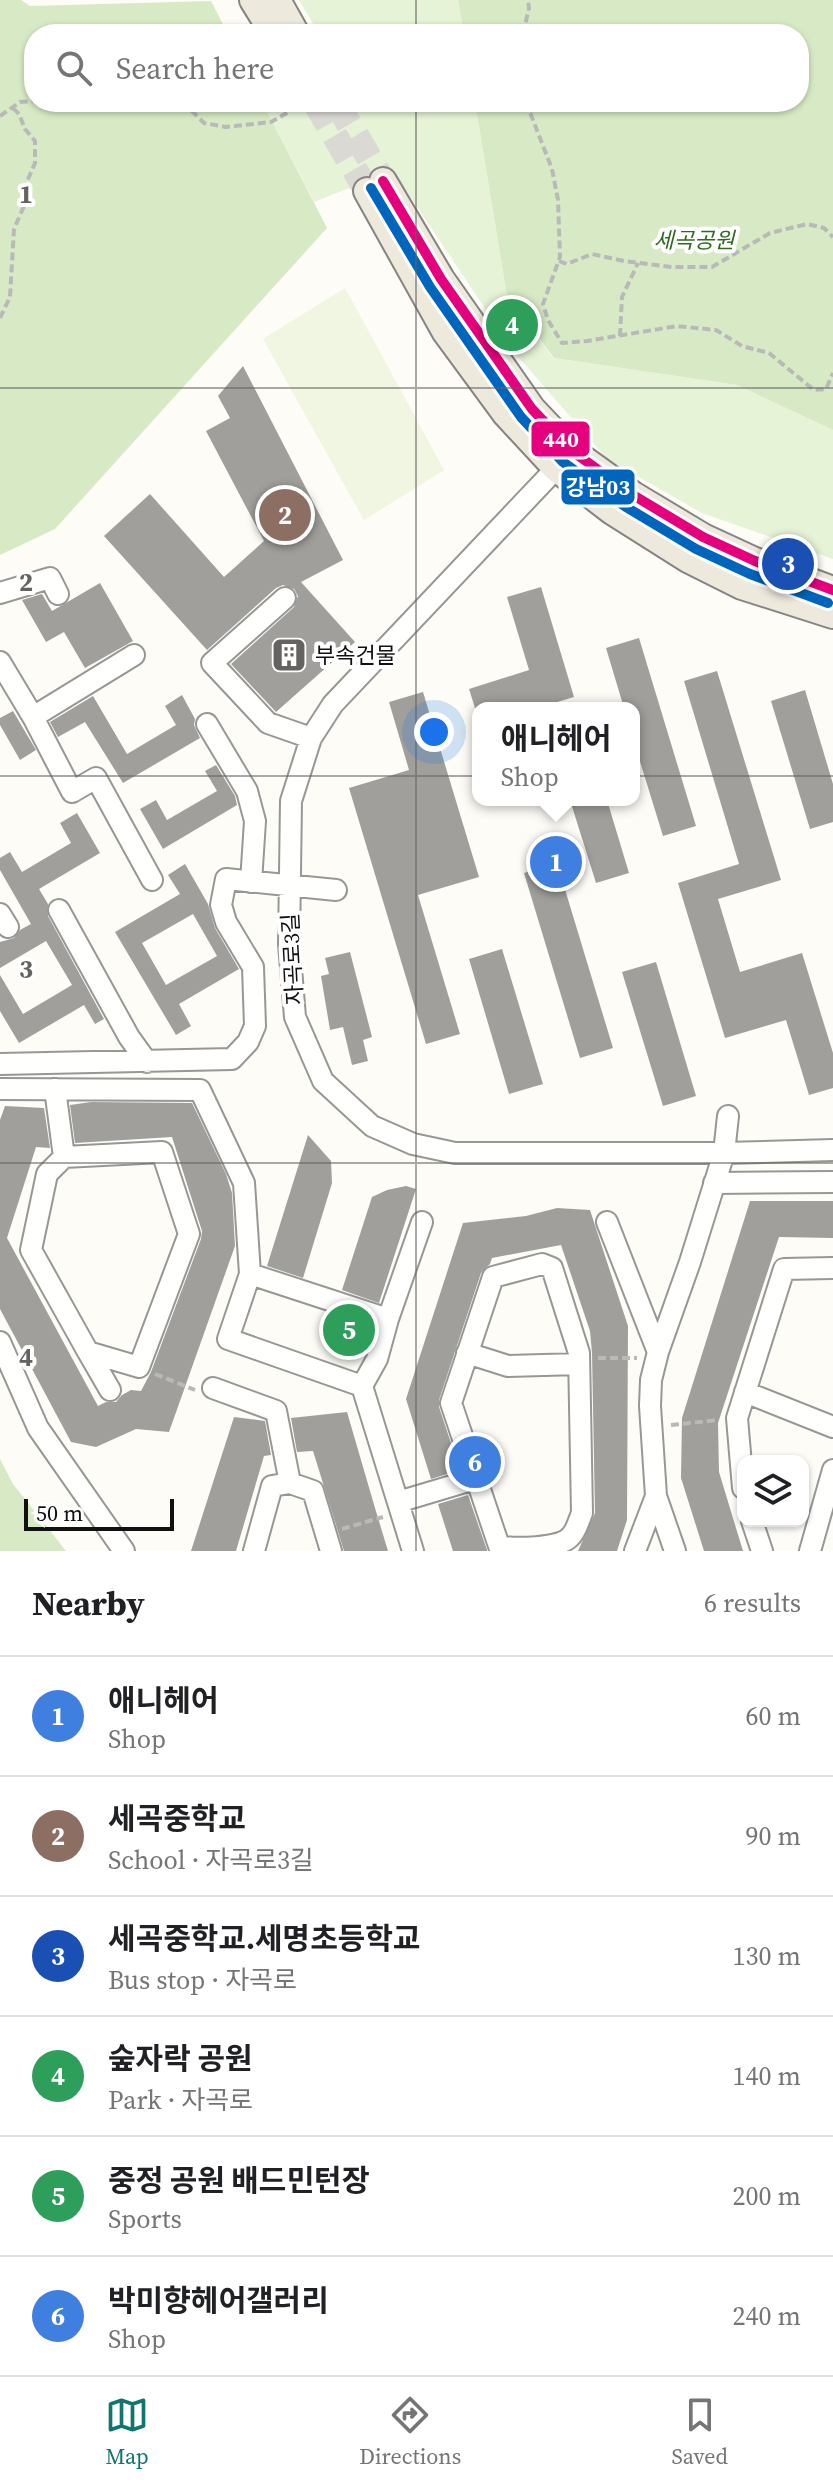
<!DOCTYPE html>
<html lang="en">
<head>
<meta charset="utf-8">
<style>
  :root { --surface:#fff; --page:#f6f6f6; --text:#202124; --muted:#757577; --line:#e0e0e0; --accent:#0f766e }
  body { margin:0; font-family:"Source Serif 4","Noto Sans KR",serif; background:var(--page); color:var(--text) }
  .controls { position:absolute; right:24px; bottom:24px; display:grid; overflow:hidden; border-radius:16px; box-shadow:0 2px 6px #0004 }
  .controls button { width:72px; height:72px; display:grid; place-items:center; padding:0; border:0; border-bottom:2px solid var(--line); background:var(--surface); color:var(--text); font:40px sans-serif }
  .scale { position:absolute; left:24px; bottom:20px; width:150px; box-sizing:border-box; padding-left:8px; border:4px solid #111; border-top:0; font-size:22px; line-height:28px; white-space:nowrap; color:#111; -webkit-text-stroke:6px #fff; paint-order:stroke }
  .you { position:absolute; left:434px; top:732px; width:28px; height:28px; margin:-20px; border:6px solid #fff; border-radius:50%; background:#1a73e8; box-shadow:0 0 0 12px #1a73e833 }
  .badge { display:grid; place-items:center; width:52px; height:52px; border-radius:50%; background:var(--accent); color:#fff; font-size:26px; font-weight:700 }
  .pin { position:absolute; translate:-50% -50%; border:4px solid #fff; box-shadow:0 2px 8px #0006 }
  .popup { position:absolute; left:472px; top:702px; width:168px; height:104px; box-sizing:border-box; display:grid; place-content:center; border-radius:16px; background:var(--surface); filter:drop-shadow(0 2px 6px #0005); font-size:26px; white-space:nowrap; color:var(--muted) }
  .popup b { font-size:30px; color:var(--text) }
  .popup::after { content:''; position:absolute; left:50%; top:100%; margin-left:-16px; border:16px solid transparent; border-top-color:var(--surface) }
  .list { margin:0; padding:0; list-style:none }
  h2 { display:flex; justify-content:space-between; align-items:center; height:104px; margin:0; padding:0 32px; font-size:34px }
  h2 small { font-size:26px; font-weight:400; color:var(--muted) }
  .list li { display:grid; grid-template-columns:52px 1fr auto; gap:24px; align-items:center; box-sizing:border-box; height:120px; padding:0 32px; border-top:2px solid var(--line) }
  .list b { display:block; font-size:30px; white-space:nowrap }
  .list p { margin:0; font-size:26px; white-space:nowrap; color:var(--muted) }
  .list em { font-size:26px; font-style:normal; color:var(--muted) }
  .icon { flex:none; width:44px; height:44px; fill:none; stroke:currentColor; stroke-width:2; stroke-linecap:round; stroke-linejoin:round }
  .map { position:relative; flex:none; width:833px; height:1551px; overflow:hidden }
  .search { position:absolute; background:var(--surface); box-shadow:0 2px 6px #0004; left:24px; right:24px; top:24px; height:88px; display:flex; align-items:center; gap:20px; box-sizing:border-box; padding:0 28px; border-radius:32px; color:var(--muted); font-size:30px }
  .sheet { height:824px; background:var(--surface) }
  nav { display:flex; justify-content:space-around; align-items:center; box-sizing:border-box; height:112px; border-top:2px solid var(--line); background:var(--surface); font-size:22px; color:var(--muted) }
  nav a { display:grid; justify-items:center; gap:4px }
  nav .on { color:var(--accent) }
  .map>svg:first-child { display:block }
</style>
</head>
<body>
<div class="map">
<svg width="833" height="1551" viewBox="0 0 833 1551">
  <rect width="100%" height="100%" fill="#fdfcf7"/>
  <!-- green -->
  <path fill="#e7f3d7" d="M299,0H458L464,34H319Z
    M262,102H475L507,296L553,358L737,385L833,430V559L702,513L607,459L515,353L393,171L314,202Z"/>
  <!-- forest -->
  <path fill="#d8eac5" d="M0,0H21L30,6L211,1L228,34H34V102H262L327,228L55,529L0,555Z
    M458,0H833V430L737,385L554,358L507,296L475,102H799V34H464Z
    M0,1459L13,1484L66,1551H0Z"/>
  <!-- pitch -->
  <path fill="#f0f6e1" d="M345,288L444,470L364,520L263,339Z
    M327,1310L379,1327L372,1351L319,1334Z"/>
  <!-- building -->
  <path fill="#a19f9c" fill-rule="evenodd" d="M243,366L343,560L301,582L355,642L276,712L231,664L294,607L298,596L294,589L283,585L276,588L207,650L104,536L150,494L224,577L264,541L206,431L230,418L218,396Z
    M100,583L133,641L85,668L64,632L46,642L22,600L42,594L52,611Z
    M541,587L574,697L537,708H475L469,689L529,670L507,597Z
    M639,638L696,826L663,836L634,742V708H624L606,648Z
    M717,671L781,880L718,899L740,972L802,953L833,1053V1088L809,1095L786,1020L725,1038L678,883L739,864L684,681Z
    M805,690L833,784V822L810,829L771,701Z
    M423,692L479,877L418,895L460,1034L426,1044L349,788L409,770L389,702Z
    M182,695L195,719L194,725L200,738L123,783L85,722L58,737L50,722L93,696L127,754L176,725L165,706Z
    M13,711L36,750L20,760L0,725V718Z
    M216,765L235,796L237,805L163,849L140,809L156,800L167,820L217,791L205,771Z
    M570,800H607L629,873L596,883Z
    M77,813L100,853L39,889L48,904V916L104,1019L95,1024L84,1005L19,1043L0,1011V975L23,1014L72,985L46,941L0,968V942L14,938L20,930L31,924L0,870V858L10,852L22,872L71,843L60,823Z
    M557,863L613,1048L580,1058L524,873Z
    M185,864L208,904L215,928L239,969L179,1004L191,1026L176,1035L115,932L180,894L168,875ZM193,914L217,956L166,985L142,943Z
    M502,949L543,1084L509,1094L469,959Z
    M350,952L372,1037L363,1040L368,1061L352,1065L343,1027L330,1030L321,976L329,974L325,958Z
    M656,962L696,1096L663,1106L622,972Z
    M91,1102L192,1103L226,1174L232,1193L235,1246L169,1432L136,1429L96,1447L71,1442L0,1309V1120L5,1106L44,1108L50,1148L36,1147L7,1238L98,1406L106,1402H116L122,1395L131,1390L141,1391L151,1372L201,1239L202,1231L172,1137L75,1143L70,1105Z
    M308,1135L331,1161L332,1183L303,1278L267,1266Z
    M406,1186L416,1189L379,1303L342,1290L372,1197L387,1190Z
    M750,1201H833V1238L779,1237L718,1423L719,1472L743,1551H704L681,1478L682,1418Z
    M557,1208L590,1210L628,1326L627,1520L617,1551H578L595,1513L592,1353L590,1331L561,1245L492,1258L490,1264L481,1273L439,1400V1407L460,1470L431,1479L406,1399L463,1223L526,1216Z
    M347,1412L375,1508L388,1551H344L313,1451L297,1452L291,1418Z
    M234,1417L265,1421L271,1455L264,1456L236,1551H191Z
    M468,1495L487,1550V1551H453L438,1504Z"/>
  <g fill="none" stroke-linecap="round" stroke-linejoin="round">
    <!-- major-tunnel -->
    <path stroke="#dad9d4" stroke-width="26" stroke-dasharray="26 13" stroke-linecap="butt" d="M315,102L367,191
      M336,102L383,181"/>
    <defs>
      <path id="minor" d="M564,460L333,704L311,738L291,801L289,944L295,1017L323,1081L372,1126L413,1144L455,1153H724L833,1150
        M0,593L50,578L58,594
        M285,598L212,663L268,723L311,738
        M0,662L33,717L134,655
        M33,717L72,792L96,778L152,880
        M207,724L247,791L255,821L251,882
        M59,910L129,1037L147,1062
        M0,914L8,927
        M0,1064L232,1059L248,1042L255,1026L253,967L226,922L221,905L226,879L336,890
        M0,1089L200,1090L244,1183L250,1274L228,1339L362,1386L413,1551
        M55,1089L64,1157
        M162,1152L189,1234L139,1367L88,1352L31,1250L47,1174L64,1157Z
        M714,1183L833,1182
        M607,1222L658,1352
        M542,1264L552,1268L579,1353L582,1513C579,1520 576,1532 570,1537C559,1549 514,1549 499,1546L451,1403L493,1277Z
        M250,1274L388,1319
        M0,1342L38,1428L124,1551
        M88,1352L110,1390
        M467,1353L508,1366L579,1364
        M362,1386L377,1359L388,1319L422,1222
        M213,1388L276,1411L290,1483
        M745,1392L833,1427
        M743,1488L737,1418L784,1269L833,1268
        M656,1496L675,1551
        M398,1502L475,1479
        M752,1521L762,1551
        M254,1551L272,1486L290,1483L313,1491L331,1551
        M635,1551L656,1496L650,1406L651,1380L658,1352L690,1262L724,1153L728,1116
        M810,1551L833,1470"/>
      <path id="major" d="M253,0L274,34
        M277,0L296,34
        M383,181L441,279L532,409L572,451L633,495L703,537L755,561L833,590
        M367,191L445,331L506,414L556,468L612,511L688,559L742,586L833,615"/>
    </defs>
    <!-- minor casing -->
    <use href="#minor" stroke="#979795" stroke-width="24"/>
    <!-- major casing -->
    <use href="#major" stroke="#858482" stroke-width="30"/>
    <!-- path -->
    <path stroke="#b9b9b8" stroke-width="4" stroke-dasharray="8 4" stroke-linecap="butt" d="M523,34L529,8L528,0
      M183,102L204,123L226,127L271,122L306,102
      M526,102L552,169L558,200L560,257L543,304L548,320L562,343L587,341L677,326L716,330L742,346L769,353L814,390L826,389L833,373
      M0,116L20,102L34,101
      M559,261L567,264L592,254L624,261L672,267H712L770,233L807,224L824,228L833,237
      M0,318L10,297L14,229L24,206L23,191L35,163V141L25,129L19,114L11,106
      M620,336L622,297L638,263
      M598,1358H637
      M155,1374L195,1390
      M671,1425L718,1420
      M342,1529L383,1517"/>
    <!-- minor -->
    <use href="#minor" stroke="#fffffe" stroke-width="20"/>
    <!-- major -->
    <use href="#major" stroke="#ede9dc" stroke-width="26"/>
    <defs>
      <path id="bus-1" d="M383,181L441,279L532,409L572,451L633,495L703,537L755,561L833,590"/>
      <path id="bus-2" d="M371,188L430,287L521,417L563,462L626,507L696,549L750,574L828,603"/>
    </defs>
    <!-- bus-1 casing -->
    <use href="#bus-1" stroke="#fff" stroke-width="16"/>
    <!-- bus-2 casing -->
    <use href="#bus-2" stroke="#fff" stroke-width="16"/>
    <!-- bus-1 -->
    <use href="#bus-1" stroke="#e5007d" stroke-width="10"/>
    <!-- bus-2 -->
    <use href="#bus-2" stroke="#0065bd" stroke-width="10"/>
  </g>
  <!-- grid -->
  <path fill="none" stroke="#646362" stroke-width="2" stroke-opacity="0.55" d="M416,0V34M416,102V1551M0,388H833M0,776H833M0,1163H833"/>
  <!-- icons -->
  <defs>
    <symbol id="building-square" viewBox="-11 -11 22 22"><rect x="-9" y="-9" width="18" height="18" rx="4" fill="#646362" stroke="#fff"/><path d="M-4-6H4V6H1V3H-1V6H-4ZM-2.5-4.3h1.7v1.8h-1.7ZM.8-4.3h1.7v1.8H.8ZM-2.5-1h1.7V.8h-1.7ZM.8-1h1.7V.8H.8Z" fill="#fff"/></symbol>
  </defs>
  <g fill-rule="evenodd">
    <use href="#building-square" x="269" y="635" width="40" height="40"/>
  </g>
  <g text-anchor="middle" stroke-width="8" stroke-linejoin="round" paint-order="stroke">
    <!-- park labels -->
    <g font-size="22" font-style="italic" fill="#2f6b1f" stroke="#fff">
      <text x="694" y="248">세곡공원</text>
    </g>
    <!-- poi labels -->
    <g font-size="22" fill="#111" stroke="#fff" text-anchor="start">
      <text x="315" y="663">부속건물</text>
    </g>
    <!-- street labels -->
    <g font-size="22" fill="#111" stroke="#fff">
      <text transform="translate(292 959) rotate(-93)" y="8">자곡로3길</text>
    </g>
  </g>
  <g font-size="26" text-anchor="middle" font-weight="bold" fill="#646362" stroke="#fff" stroke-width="8" stroke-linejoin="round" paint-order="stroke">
    <text x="26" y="203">1</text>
    <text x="26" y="591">2</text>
    <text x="26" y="978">3</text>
    <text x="26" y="1366">4</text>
  </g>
  <g stroke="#fff" stroke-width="3">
    <rect x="530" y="420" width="61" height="38" rx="8" fill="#e5007d"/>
    <rect x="560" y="468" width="76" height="38" rx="8" fill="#0065bd"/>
  </g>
  <g font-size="22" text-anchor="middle" font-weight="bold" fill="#fff">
    <text x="561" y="447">440</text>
    <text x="598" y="495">강남03</text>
  </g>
</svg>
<div class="controls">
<button><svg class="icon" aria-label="layers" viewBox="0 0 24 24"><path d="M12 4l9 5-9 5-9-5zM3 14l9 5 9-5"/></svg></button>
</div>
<div class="scale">50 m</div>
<div class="you"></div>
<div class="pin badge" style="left:556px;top:862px;background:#3f7fe0">1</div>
<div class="popup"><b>애니헤어</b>Shop</div>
<div class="pin badge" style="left:285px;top:515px;background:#8d6e63">2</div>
<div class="pin badge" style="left:788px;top:564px;background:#1a4fb4">3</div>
<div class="pin badge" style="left:512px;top:325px;background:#2e9e5b">4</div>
<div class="pin badge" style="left:349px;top:1330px;background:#2e9e5b">5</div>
<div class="pin badge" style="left:475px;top:1462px;background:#3f7fe0">6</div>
<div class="search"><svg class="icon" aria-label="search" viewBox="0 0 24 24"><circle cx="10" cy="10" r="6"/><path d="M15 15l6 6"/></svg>Search here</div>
</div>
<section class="sheet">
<h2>Nearby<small>6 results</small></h2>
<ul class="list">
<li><span class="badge" style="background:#3f7fe0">1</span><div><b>애니헤어</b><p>Shop</p></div><em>60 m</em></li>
<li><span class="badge" style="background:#8d6e63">2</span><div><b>세곡중학교</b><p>School · 자곡로3길</p></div><em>90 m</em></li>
<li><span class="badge" style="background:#1a4fb4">3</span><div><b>세곡중학교.세명초등학교</b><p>Bus stop · 자곡로</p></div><em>130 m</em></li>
<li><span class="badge" style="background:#2e9e5b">4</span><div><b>숲자락 공원</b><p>Park · 자곡로</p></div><em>140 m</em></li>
<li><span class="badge" style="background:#2e9e5b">5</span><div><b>중정 공원 배드민턴장</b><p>Sports</p></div><em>200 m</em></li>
<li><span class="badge" style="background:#3f7fe0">6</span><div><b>박미향헤어갤러리</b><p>Shop</p></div><em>240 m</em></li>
</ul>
</section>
<nav>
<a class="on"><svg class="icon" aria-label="map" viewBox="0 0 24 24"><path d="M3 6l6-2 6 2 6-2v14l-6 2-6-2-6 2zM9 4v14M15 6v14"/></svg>Map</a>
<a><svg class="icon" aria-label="directions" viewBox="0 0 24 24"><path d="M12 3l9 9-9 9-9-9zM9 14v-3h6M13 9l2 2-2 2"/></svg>Directions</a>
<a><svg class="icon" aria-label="saved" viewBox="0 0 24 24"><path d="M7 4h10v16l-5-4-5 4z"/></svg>Saved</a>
</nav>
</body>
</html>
